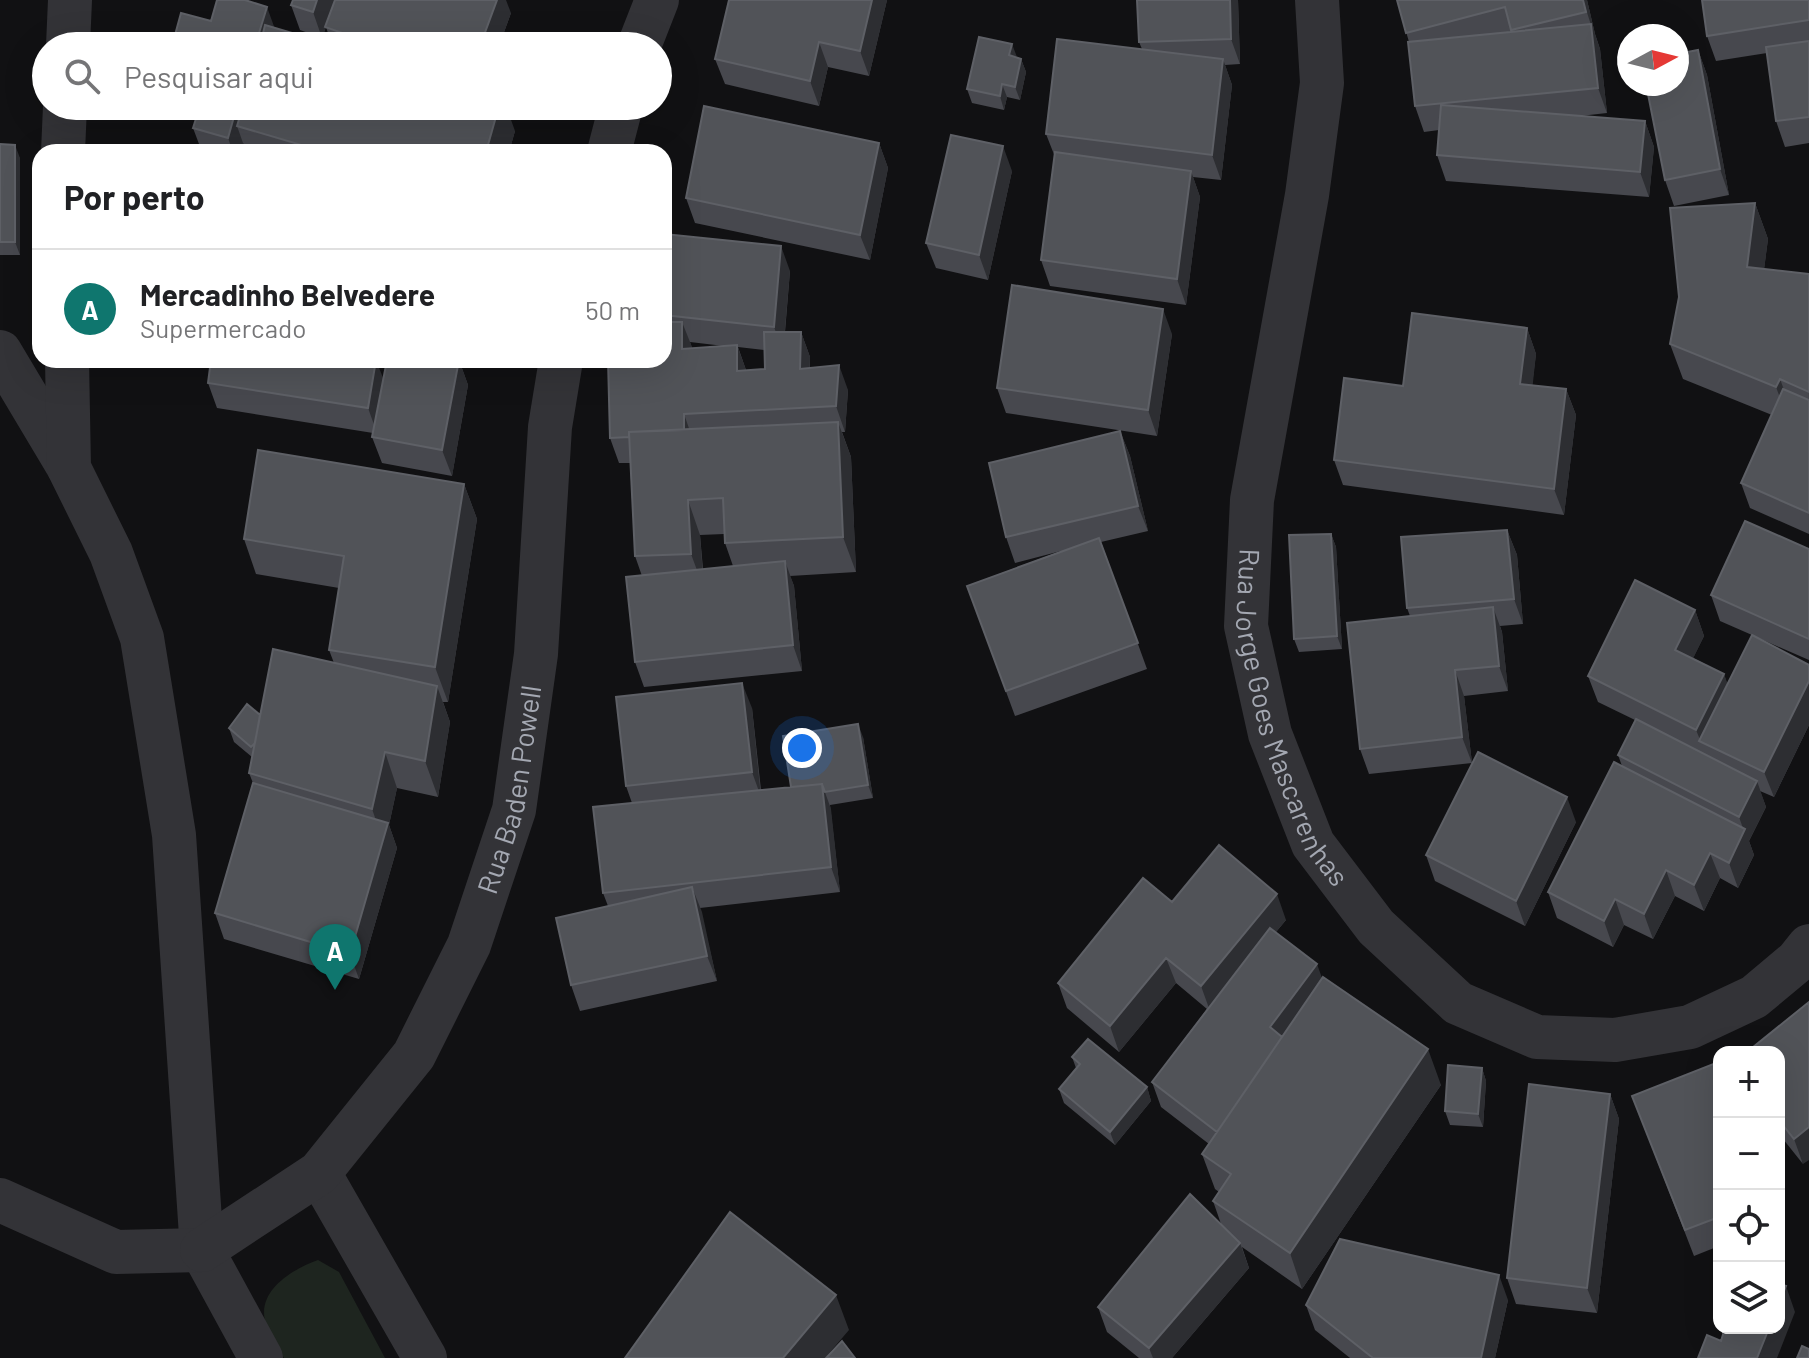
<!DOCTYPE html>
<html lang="pt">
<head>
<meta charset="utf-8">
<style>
  :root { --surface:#fff; --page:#f2f2f2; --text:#202124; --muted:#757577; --line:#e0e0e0; --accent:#0f766e }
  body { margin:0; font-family:Barlow,sans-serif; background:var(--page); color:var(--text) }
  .controls { position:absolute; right:24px; bottom:24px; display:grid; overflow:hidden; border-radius:16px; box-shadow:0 8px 32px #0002 }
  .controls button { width:72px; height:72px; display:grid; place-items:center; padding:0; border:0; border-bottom:2px solid var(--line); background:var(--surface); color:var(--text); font:40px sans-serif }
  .compass { position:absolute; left:1617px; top:24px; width:72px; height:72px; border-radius:50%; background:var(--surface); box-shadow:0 8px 32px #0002; rotate:83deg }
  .you { position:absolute; left:802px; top:748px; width:28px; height:28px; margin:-20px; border:6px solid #fff; border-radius:50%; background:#1a73e8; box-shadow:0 0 0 12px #1a73e833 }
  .badge { display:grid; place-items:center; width:52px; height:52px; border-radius:50%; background:var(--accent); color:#fff; font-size:26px; font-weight:700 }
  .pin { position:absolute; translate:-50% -66px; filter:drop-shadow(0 2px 4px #0008) }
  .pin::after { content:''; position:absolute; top:42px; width:28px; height:24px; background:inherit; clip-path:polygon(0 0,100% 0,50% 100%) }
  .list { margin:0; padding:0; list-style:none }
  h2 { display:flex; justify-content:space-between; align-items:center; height:104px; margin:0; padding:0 32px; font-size:34px }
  h2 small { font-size:26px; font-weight:400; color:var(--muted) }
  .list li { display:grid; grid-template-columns:52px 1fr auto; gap:24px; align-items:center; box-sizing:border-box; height:120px; padding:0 32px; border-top:2px solid var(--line) }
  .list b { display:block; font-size:30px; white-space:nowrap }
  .list p { margin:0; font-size:26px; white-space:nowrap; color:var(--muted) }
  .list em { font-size:26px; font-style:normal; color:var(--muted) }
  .icon { flex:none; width:44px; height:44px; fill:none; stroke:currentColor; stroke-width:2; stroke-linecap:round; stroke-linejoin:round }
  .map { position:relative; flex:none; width:1809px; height:1358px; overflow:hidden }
  .search { position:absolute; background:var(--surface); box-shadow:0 8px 32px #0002; left:32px; top:32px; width:640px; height:88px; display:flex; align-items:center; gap:20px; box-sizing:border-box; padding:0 28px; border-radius:44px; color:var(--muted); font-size:30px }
  .panel { position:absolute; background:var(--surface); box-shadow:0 8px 32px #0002; left:32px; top:144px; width:640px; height:224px; border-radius:24px }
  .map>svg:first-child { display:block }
</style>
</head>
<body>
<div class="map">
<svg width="1809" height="1358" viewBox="0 0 1809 1358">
  <rect width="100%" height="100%" fill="#111113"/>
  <!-- green -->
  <path fill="#1e251f" d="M318,1260L339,1272L385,1358H284C278,1347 270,1335 266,1324C255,1291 293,1269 318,1260Z"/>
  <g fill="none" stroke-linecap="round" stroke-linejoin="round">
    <!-- minor -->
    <g stroke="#333337" stroke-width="44">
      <path id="s1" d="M1317,0L1322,83L1307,195L1252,500L1246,626L1270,734L1313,844L1376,927L1458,1003L1537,1037L1615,1040L1690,1027L1754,997L1797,961L1809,946"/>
      <path d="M68,46L70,0"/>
      <path d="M639,46L657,0"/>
      <path d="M63,152L65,106"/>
      <path d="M609,152L621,106"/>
      <path d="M0,352L68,466"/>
      <path d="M67,360L69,468L111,553L142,638L174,835L202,1250L261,1358"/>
      <path d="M319,1173L425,1358"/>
      <path d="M0,1200L116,1252L202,1250"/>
      <path id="s2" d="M202,1250L319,1173L414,1055L469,945L514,810L536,654L550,427L561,360"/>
    </g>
  </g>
  <!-- wall -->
  <path fill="#47484e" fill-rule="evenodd" d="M729,0H887L869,76L828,67L819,106L725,84L715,59Z
    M1238,0L1240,64L1225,65L1232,85L1221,180L1193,177L1200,197L1186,305L1050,286L1041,260L1055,157L1046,134L1142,49L1139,42Z
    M1397,0H1587L1595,34L1600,49L1607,113L1580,116L1645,121L1654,147L1649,197L1446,181L1437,155L1439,130L1424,132L1415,106L1409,42Z
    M1809,0V143L1785,147L1776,121L1767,53L1716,61L1707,36Z
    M291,5L511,13L499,46H172L211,21L274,28L332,45L326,27L322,38L300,30Z
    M1698,50L1707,75L1729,195L1674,206L1665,180Z
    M1017,57L1021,59L1026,72L1020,100L1007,97L1004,110L972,103L967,89Z
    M200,106L515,131L509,152H247L243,143L240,152H202L193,128Z
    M879,143L888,168L870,260L695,223L686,198Z
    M0,144L20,158V255H0Z
    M1012,171L988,280L936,268L926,243Z
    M1755,203L1768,239L1764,269L1809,274V534L1750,508L1741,483L1772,415L1683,379L1670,344Z
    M664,234L790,271L785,332H801L810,357V368L848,390L845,432H842L851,457L856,572L790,576L794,586L802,671L644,687L635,662L642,576L635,556L630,463H619L610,438L664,360ZM690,342L724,346L692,348ZM738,347L765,350V369L746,370ZM724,534L725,543L733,566L703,569L700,535Z
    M1527,328L1536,354L1532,385L1566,389L1576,415L1564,515L1343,485L1334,460L1403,386Z
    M1172,334L1157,436L1006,413L997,388Z
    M459,360L468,385L452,476L382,463L372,437L373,433L217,408L208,383L383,378Z
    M1120,431L1130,456L1148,531L1101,542L1147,669L1015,716L967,586L1061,551L1015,563L1006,537Z
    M464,484L477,519L448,702H443L450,722L438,797L397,788L389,825L397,848L359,979L224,939L215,913L253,783L249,773L252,757L234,742L229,728L260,715L334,663L329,650L339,588L256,574L244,539Z
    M1507,530L1517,555L1523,624L1500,626L1502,632L1508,691L1464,696L1472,763L1369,774L1360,749L1410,616L1407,608Z
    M1331,534L1336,547L1342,649L1299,652L1294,639Z
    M1809,549V660L1756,637L1809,665V725L1774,797L1760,791L1766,807L1749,841L1754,855L1738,888L1720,878L1704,911L1675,896L1653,939L1624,925L1613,947L1557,918L1548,892L1622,766L1618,755L1635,720L1598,702L1588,676L1695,610L1704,636L1693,658L1724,674L1727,684L1752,635L1720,621L1711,595Z
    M752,708L761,790L791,787L863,737L873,798L830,805L840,892L700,908L717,981L580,1011L571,985L608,906L603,893L632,803L626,786Z
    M1576,822L1525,926L1435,881L1426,855Z
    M1172,902L1286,920L1276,932L1322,978L1441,1085L1302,1289L1242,1247L1249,1268L1172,1358H1139L1107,1332L1098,1307L1221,1224L1213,1201L1219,1192L1215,1189L1202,1154L1209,1144L1161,1107L1152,1082L1207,1009L1176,983L1119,1052L1067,1008L1058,983Z
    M1779,1052L1803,1164L1779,1134Z
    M1072,1057L1147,1087L1151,1101L1115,1145L1064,1103L1059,1089L1076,1068Z
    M1482,1068L1486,1081L1483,1127L1450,1125L1445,1111Z
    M1719,1070V1246L1694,1256L1632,1096Z
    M1610,1094L1619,1119L1597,1313L1516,1304L1507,1278Z
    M1508,1300L1495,1358H1350L1315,1330L1306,1305Z"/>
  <!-- shaded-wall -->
  <path fill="#2d2e32" d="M317,0H336L322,38L313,12Z
    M497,0H506L511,13L499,46H480Z
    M872,0H887L869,76L860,51Z
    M1230,0H1238L1240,64L1231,39Z
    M1583,0H1587L1595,34L1600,49L1607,113L1598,88L1591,25Z
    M267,7L276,32L272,46H255Z
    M819,42L828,67L819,106L810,81Z
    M1012,44L1017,57L1009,55Z
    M1698,50L1707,75L1729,195L1720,169Z
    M1021,59L1026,72L1020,100L1015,87Z
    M1223,59L1232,85L1221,180L1212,155Z
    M1002,84L1007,97L1004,110L1000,96Z
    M237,106H254L237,126L243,143L240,152H233L228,138Z
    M499,106H506L515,131L509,152H486Z
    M1645,121L1654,147L1649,197L1640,172Z
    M879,143L888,168L870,260L860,235Z
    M15,145L20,158V255L15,242Z
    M1003,146L1012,171L988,280L979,255Z
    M1191,171L1200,197L1186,305L1177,279Z
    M1755,203L1768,239L1760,302L1747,267Z
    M781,246L790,271L783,352L774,327Z
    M1163,309L1172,334L1157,436L1148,410Z
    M682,322L692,347V374L682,349Z
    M1527,328L1536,354L1530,410L1520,384Z
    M801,332L810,357L809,394L800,369Z
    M737,345L746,370L737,371Z
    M376,360L385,383L377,433L368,408Z
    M459,360L468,385L452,476L442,450Z
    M839,365L848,390L845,432L836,406Z
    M1780,379L1793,414L1789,422L1776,387Z
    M1566,389L1576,415L1564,515L1554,489Z
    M684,414L693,440L684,436Z
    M838,422L851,457L856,572L843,537Z
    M1120,431L1130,456L1148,531L1138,506Z
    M464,484L477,519L448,702L435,667Z
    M688,500L700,535L704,589L691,554Z
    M1507,530L1517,555L1523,624L1514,599Z
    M1331,534L1336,547L1342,649L1337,636Z
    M785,561L794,586L802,671L793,645Z
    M1493,607L1502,632L1508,691L1499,666Z
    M1695,610L1704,636L1685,675L1675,650Z
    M1455,670L1464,696L1472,763L1462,737Z
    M1724,674L1733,699L1701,742L1696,730Z
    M1809,681V725L1774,797L1764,772Z
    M742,683L752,708L761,797L752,772Z
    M437,686L450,722L438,797L425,761Z
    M858,724L863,737L873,798L868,785Z
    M385,752L397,788L389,825L397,848L359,979L350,954L383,840L372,809Z
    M1757,781L1766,807L1749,841L1754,855L1738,888L1729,863L1744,831L1739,817Z
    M822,784L831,809L840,892L831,867Z
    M1567,797L1576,822L1525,926L1516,901Z
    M1710,853L1720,878L1704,911L1694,885Z
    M1666,870L1675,896L1653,939L1644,914Z
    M692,887L702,912L717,981L707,956Z
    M1277,894L1286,920L1210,1011L1201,986Z
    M1615,899L1624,925L1613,947L1604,921Z
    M1166,958L1176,983L1119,1052L1110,1026Z
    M1317,964L1326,989L1279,1053L1270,1027Z
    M1428,1049L1441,1085L1302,1289L1290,1253Z
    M1482,1068L1486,1081L1483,1127L1478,1114Z
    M1147,1087L1151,1101L1115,1145L1110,1132Z
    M1610,1094L1619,1119L1597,1313L1587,1288Z
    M1809,1127V1160L1803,1164L1794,1139Z
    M1240,1243L1249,1268L1172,1358H1153L1149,1348Z
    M1499,1275L1508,1300L1495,1358H1481Z
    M1786,1286L1795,1312L1777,1358H1757L1769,1328H1779V1303Z
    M836,1295L849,1330L825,1358H783Z"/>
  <!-- building -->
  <path fill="#515358" stroke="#5e6066" stroke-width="2" d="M217,0H245L267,7L255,46H172L181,13L211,21Z
    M293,0H317L313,12L291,5Z
    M335,0H497L480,46H379L325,27Z
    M729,0H872L860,51L819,42L810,81L715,59Z
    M1137,0H1230L1231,39L1139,42Z
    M1397,0H1583L1586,12L1511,30L1505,7L1406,33Z
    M1702,0H1809V20L1707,36Z
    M1591,24L1598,88L1415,106L1408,42Z
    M265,25L336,46H260Z
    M979,37L1012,44L1009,55L1021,59L1015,87L1002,84L1000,96L967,89Z
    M1057,39L1223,59L1212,155L1046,134Z
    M1809,41V117L1776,121L1766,47Z
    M1698,50L1720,169L1665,180L1646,84H1677V54Z
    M1441,105L1645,121L1640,172L1437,155Z
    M200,106H237L228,138L193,128Z
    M243,106H499L486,152H325L237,126Z
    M704,106L879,143L860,235L686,198Z
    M951,135L1003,146L979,255L926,243Z
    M0,144L15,145V242H0Z
    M1055,152L1191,171L1177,279L1041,260Z
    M1755,203L1747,267L1809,274V392L1780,379L1776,387L1670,344L1679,297L1670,208Z
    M664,234L781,246L774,327L664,315Z
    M1012,285L1163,309L1148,410L997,388Z
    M1412,313L1527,328L1520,384L1566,389L1554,489L1334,460L1344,378L1403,386Z
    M664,322H682V349L737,345V371L765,369L764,332H801L800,369L839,365L836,406L684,414V430L629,432V437L610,438L608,360H664Z
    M211,360H376L368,408L208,383Z
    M387,360H459L442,450L372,437Z
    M1783,389L1809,400V513L1741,483Z
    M838,422L843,537L725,543L723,498L688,500L691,554L635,556L629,432Z
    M1120,431L1138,506L1006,537L989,463Z
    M258,450L464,484L435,667L329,650L344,556L244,539Z
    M1745,521L1809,549V639L1711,595Z
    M1507,530L1514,599L1407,608L1401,537Z
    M1331,534L1337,636L1294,639L1289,535Z
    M1099,538L1138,643L1006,691L967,586Z
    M785,561L793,645L635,662L626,577Z
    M1635,580L1695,610L1675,650L1724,674L1696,730L1588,676Z
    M1493,607L1499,666L1455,670L1462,737L1360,749L1347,623Z
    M1752,635L1809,665V681L1764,772L1699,741Z
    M273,649L437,686L425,761L385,752L372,809L249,773Z
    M742,683L752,772L626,786L616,697Z
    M247,704L260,715L255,743L251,747L229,728Z
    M1636,719L1757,781L1739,817L1618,755Z
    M858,724L868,785L825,792L822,784L791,787L783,736Z
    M1478,752L1567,797L1516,901L1426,855Z
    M1614,762L1745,829L1729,863L1710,853L1694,885L1666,870L1644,914L1615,899L1604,921L1548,892Z
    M253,783L388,823L350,954L215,913Z
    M822,784L831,867L603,893L593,807Z
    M1219,845L1277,894L1201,986L1166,958L1110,1026L1058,983L1143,878L1172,902Z
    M692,887L707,956L571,985L556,918Z
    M1270,928L1317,964L1270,1027L1282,1037L1217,1132L1152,1082Z
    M1323,977L1428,1049L1290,1253L1213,1201L1231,1174L1202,1154Z
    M1809,1002V1127L1794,1139L1779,1120V1052H1747Z
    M1088,1039L1147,1087L1110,1132L1059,1089L1080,1064L1072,1057Z
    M1716,1063L1719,1070V1217L1685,1230L1632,1096Z
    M1448,1065L1482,1068L1478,1114L1445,1111Z
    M1529,1084L1610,1094L1587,1288L1507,1278Z
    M1190,1194L1240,1243L1149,1348L1098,1307Z
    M730,1212L836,1295L783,1358H625Z
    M1340,1239L1499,1275L1481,1358H1373L1306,1305Z
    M1779,1284L1786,1286L1779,1303Z
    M1725,1328H1769L1757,1358H1698L1707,1335L1721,1341Z
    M842,1341L855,1358H826Z
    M1802,1346L1809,1349V1358H1797Z"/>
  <g text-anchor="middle" stroke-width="8" stroke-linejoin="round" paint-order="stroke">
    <!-- street labels -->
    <g font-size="28" fill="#a4a8b2" stroke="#0c0c0e">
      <text dy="10" stroke="none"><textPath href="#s1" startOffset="732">Rua Jorge Goes Mascarenhas</textPath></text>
      <text dy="10" stroke="none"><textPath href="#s2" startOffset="576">Rua Baden Powell</textPath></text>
    </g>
  </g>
</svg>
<div class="controls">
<button>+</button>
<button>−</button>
<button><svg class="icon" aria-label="locate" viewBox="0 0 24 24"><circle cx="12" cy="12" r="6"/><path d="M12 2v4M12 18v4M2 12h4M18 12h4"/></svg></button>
<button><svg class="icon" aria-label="layers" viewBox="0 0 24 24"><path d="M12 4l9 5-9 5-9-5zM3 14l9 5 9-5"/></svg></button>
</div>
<svg class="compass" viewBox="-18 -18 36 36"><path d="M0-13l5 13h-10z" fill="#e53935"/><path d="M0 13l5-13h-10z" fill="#757577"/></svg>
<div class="you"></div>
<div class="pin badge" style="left:335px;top:990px">A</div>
<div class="search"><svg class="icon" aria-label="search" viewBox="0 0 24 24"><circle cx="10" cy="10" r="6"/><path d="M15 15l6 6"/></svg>Pesquisar aqui</div>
<section class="panel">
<h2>Por perto<small></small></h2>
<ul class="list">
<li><span class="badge">A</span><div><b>Mercadinho Belvedere</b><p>Supermercado</p></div><em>50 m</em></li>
</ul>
</section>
</div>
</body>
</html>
